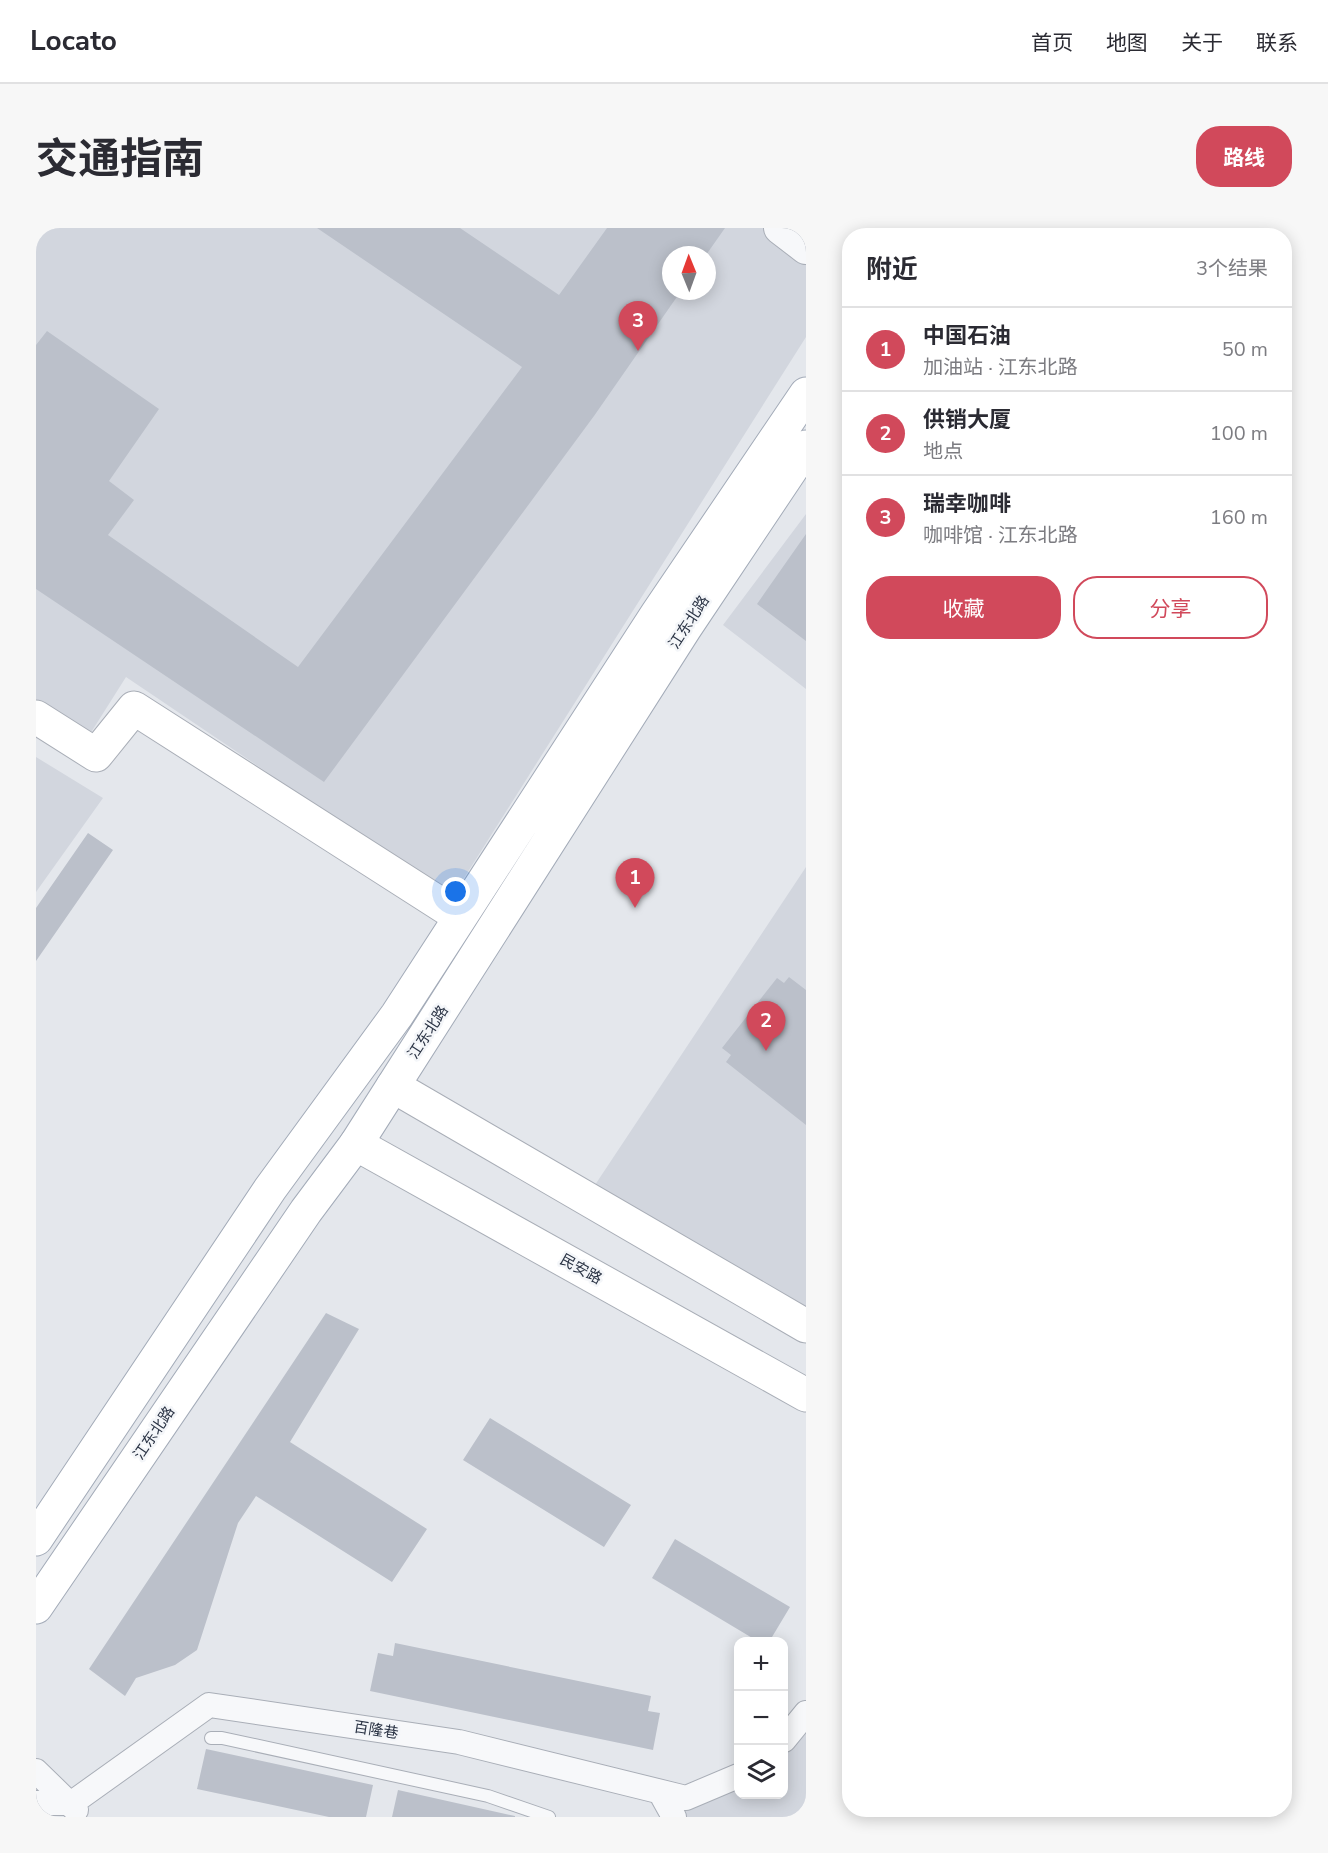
<!DOCTYPE html>
<html lang="zh">
<head>
<meta charset="utf-8">
<style>
  :root { --surface:#fff; --page:#f7f7f7; --text:#2b2b33; --muted:#7c7c81; --line:#e1e1e2; --accent:#d1495b }
  body { margin:0; font-family:"Nunito Sans","Noto Sans SC",sans-serif; background:var(--page); color:var(--text) }
  .controls { position:absolute; right:18px; bottom:18px; display:grid; overflow:hidden; border-radius:12px; box-shadow:0 3px 15px #0003 }
  .controls button { width:54px; height:54px; display:grid; place-items:center; padding:0; border:0; border-bottom:2px solid var(--line); background:var(--surface); color:var(--text); font:30px sans-serif }
  .compass { position:absolute; left:626px; top:18px; width:54px; height:54px; border-radius:50%; background:var(--surface); box-shadow:0 3px 15px #0003; rotate:359deg }
  .you { position:absolute; left:420px; top:664px; width:21px; height:21px; margin:-15px; border:4px solid #fff; border-radius:50%; background:#1a73e8; box-shadow:0 0 0 9px #1a73e833 }
  .badge { display:grid; place-items:center; width:39px; height:39px; border-radius:50%; background:var(--accent); color:#fff; font-size:20px; font-weight:700 }
  .pin { position:absolute; translate:-50% -50px; filter:drop-shadow(0 2px 3px #0008) }
  .pin::after { content:''; position:absolute; top:32px; width:21px; height:18px; background:inherit; clip-path:polygon(0 0,100% 0,50% 100%) }
  .list { margin:0; padding:0; list-style:none }
  h2 { display:flex; justify-content:space-between; align-items:center; height:78px; margin:0; padding:0 24px; font-size:26px }
  h2 small { font-size:20px; font-weight:400; color:var(--muted) }
  .list li { display:grid; grid-template-columns:39px 1fr auto; gap:18px; align-items:center; box-sizing:border-box; height:84px; padding:0 24px; border-top:2px solid var(--line) }
  .list b { display:block; font-size:22px; white-space:nowrap }
  .list p { margin:0; font-size:20px; white-space:nowrap; color:var(--muted) }
  .list em { font-size:20px; font-style:normal; color:var(--muted) }
  .actions { display:flex; gap:12px; padding:18px 24px }
  .actions a { flex:1; padding:14px 0; border:2px solid var(--accent); border-radius:24px; text-align:center; font-size:21px; color:var(--accent) }
  .actions .main { background:var(--accent); color:#fff }
  .icon { flex:none; width:33px; height:33px; fill:none; stroke:currentColor; stroke-width:2; stroke-linecap:round; stroke-linejoin:round }
  .map { position:relative; flex:none; width:770px; height:1589px; overflow:hidden; border-radius:24px }
  header { display:flex; align-items:center; gap:36px; box-sizing:border-box; height:84px; padding:0 30px; background:var(--surface); border-bottom:2px solid var(--line) }
  header strong { font-size:28px }
  nav { display:flex; gap:33px; margin-inline-start:auto; font-size:21px }
  .intro { display:flex; align-items:center; justify-content:space-between; box-sizing:border-box; height:144px; padding:0 36px }
  h1 { margin:0; font-size:42px }
  .button { padding:15px 27px; border-radius:24px; background:var(--accent); color:#fff; font-size:21px; font-weight:700 }
  main { display:flex; gap:36px; padding:0 36px }
  aside { flex:1; background:var(--surface); border-radius:24px; box-shadow:0 3px 15px #0003 }
  .map>svg:first-child { display:block }
</style>
</head>
<body>
<header>
<strong>Locato</strong>
<nav><a>首页</a><a>地图</a><a>关于</a><a>联系</a></nav>
</header>
<div class="intro"><h1>交通指南</h1><a class="button">路线</a></div>
<main>
<div class="map">
<svg width="770" height="1589" viewBox="0 0 770 1589">
  <rect width="100%" height="100%" fill="#e4e7ec"/>
  <!-- built -->
  <path fill="#d2d6de" fill-rule="evenodd" d="M0,0H770V109L416,669L90,449L54,506L0,472ZM635,27H671V63H635Z
    M770,286V461L687,397Z
    M0,529L67,570L0,664Z
    M770,639V1087L557,960Z
    M770,1499V1589H642L637,1582L702,1559V1566H748V1527Z"/>
  <!-- building -->
  <path fill="#bbc0ca" d="M281,0H424L523,67L571,0H689L670,27H635V63H645L558,188L288,554L0,361V117L11,103L123,181L73,253L98,272L72,307L262,439L486,139Z
    M770,306V413L721,376Z
    M52,605L77,622L0,733V680Z
    M753,749L770,762V897L690,834L695,827L686,820L741,750L748,755Z
    M290,1085L323,1101L254,1214L391,1301L356,1354L220,1268L202,1295L161,1422L139,1437L100,1450L89,1468L53,1441Z
    M454,1190L595,1277L568,1319L427,1232Z
    M639,1311L754,1379L733,1414H723L616,1350Z
    M359,1415L615,1468L612,1483L624,1485L617,1522L334,1463L342,1425L357,1428Z
    M170,1521L337,1557L330,1589H293L161,1561Z
    M362,1562L479,1588V1589H356Z"/>
  <g fill="none" stroke-linecap="round" stroke-linejoin="round">
    <defs>
      <path id="service" d="M175,1510H186L452,1568L513,1589"/>
      <path id="minor" d="M748,1512L770,1485
        M0,1543L40,1582
        M624,1564L638,1589
        M0,1575H36L173,1477L423,1514L650,1570L702,1548"/>
      <path id="tertiary" d="M744,0L770,20"/>
      <path id="secondary" d="M0,489L60,527L98,480L423,688
        M357,858L770,1098
        M320,916L770,1167"/>
      <path id="primary" d="M0,1311L234,961L361,787L621,386L770,166
        M0,1379L270,983L320,916L649,400L770,219"/>
    </defs>
    <!-- service casing -->
    <use href="#service" stroke="#a9aeb7" stroke-width="14"/>
    <!-- minor casing -->
    <use href="#minor" stroke="#a9aeb7" stroke-width="26"/>
    <!-- tertiary casing -->
    <use href="#tertiary" stroke="#a9aeb7" stroke-width="34"/>
    <!-- secondary casing -->
    <use href="#secondary" stroke="#a9aeb7" stroke-width="35"/>
    <!-- primary casing -->
    <use href="#primary" stroke="#a3abb8" stroke-width="35"/>
    <!-- service -->
    <use href="#service" stroke="#f7f8fa" stroke-width="12"/>
    <!-- minor -->
    <use href="#minor" stroke="#f7f8fa" stroke-width="24"/>
    <!-- tertiary -->
    <use href="#tertiary" stroke="#f7f8fa" stroke-width="32"/>
    <!-- secondary -->
    <use href="#secondary" stroke="#fff" stroke-width="33"/>
    <!-- primary -->
    <use href="#primary" stroke="#fff" stroke-width="33"/>
  </g>
  <g text-anchor="middle" stroke-width="5" stroke-linejoin="round" paint-order="stroke">
    <!-- street labels -->
    <g font-size="15" fill="#2b3445" stroke="#f4f6f9">
      <text transform="translate(653 394) rotate(-57)" y="5">江东北路</text>
      <text transform="translate(392 804) rotate(-57)" y="5">江东北路</text>
      <text transform="translate(545 1041) rotate(29)" y="5">民安路</text>
      <text transform="translate(118 1205) rotate(-56)" y="5">江东北路</text>
      <text transform="translate(340 1502) rotate(9)" y="5">百隆巷</text>
    </g>
  </g>
</svg>
<div class="controls">
<button>+</button>
<button>−</button>
<button><svg class="icon" aria-label="layers" viewBox="0 0 24 24"><path d="M12 4l9 5-9 5-9-5zM3 14l9 5 9-5"/></svg></button>
</div>
<svg class="compass" viewBox="-18 -18 36 36"><path d="M0-13l5 13h-10z" fill="#e53935"/><path d="M0 13l5-13h-10z" fill="#7c7c81"/></svg>
<div class="you"></div>
<div class="pin badge" style="left:599px;top:680px">1</div>
<div class="pin badge" style="left:730px;top:823px">2</div>
<div class="pin badge" style="left:602px;top:123px">3</div>
</div>
<aside>
<h2>附近<small>3个结果</small></h2>
<ul class="list">
<li><span class="badge">1</span><div><b>中国石油</b><p>加油站 · 江东北路</p></div><em>50 m</em></li>
<li><span class="badge">2</span><div><b>供销大厦</b><p>地点</p></div><em>100 m</em></li>
<li><span class="badge">3</span><div><b>瑞幸咖啡</b><p>咖啡馆 · 江东北路</p></div><em>160 m</em></li>
</ul>
<div class="actions"><a class="main">收藏</a><a>分享</a></div>
</aside>
</main>
</body>
</html>
